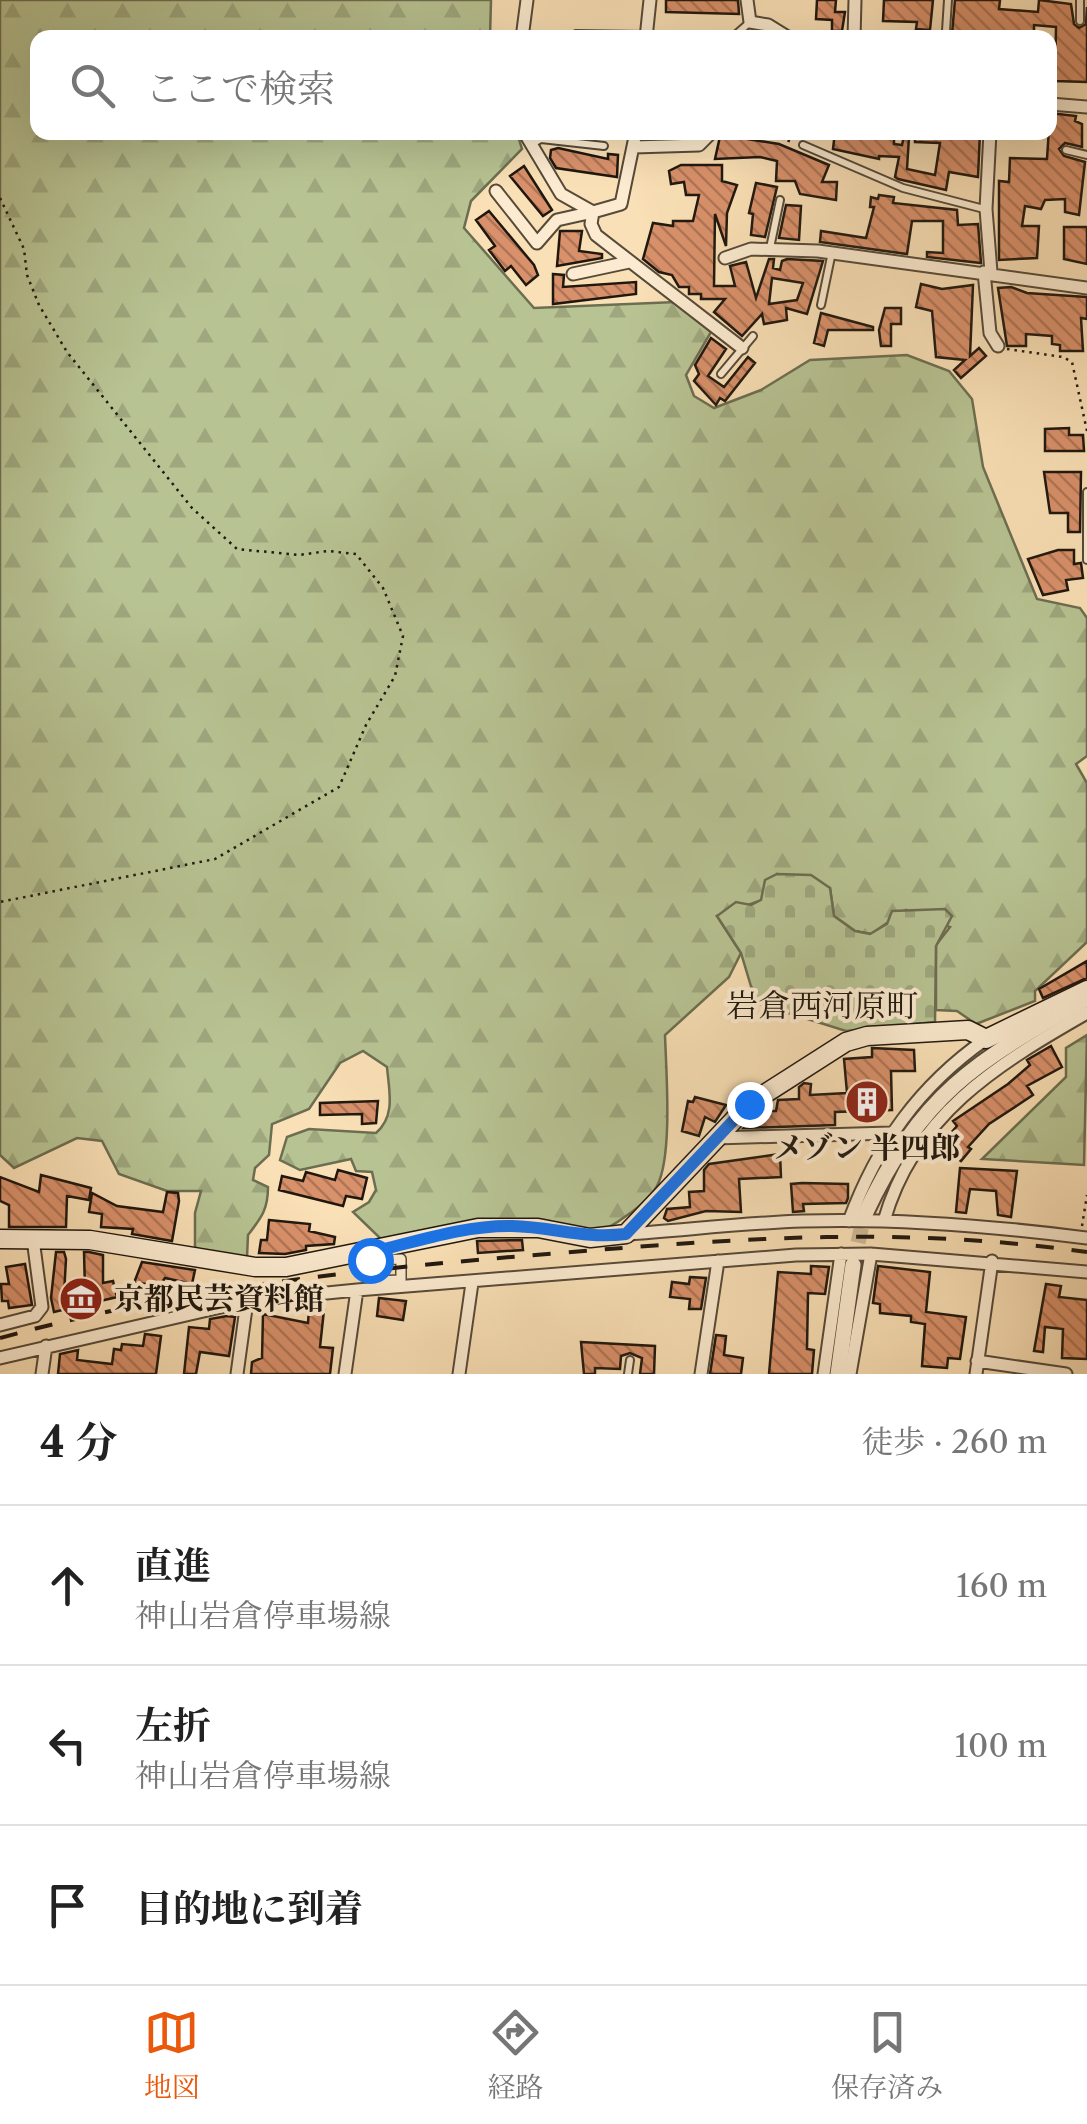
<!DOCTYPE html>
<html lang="ja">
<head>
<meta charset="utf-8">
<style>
  :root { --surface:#fff; --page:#f2f2f2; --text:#222; --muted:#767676; --line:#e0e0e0; --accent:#ea580c }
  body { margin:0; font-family:"Libre Caslon Text","Noto Serif JP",serif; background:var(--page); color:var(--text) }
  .stop { position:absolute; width:30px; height:30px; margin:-22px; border:8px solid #1a73e8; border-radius:50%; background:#fff }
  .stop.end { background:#1a73e8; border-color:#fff; box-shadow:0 2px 10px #0008 }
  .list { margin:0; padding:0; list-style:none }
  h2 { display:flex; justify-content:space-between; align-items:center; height:130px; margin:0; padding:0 40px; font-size:42px }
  h2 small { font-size:32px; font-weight:400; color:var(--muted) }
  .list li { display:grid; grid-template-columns:65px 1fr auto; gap:30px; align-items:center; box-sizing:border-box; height:160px; padding:0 40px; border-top:2px solid var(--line) }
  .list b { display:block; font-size:38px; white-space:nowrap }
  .list p { margin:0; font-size:32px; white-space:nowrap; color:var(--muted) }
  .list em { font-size:32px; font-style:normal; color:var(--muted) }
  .icon { flex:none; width:55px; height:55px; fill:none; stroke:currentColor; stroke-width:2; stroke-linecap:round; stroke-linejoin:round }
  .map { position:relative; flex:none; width:1087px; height:1374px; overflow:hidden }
  .search { position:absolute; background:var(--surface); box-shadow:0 10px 40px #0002; left:30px; right:30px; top:30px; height:110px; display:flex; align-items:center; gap:25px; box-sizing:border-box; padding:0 35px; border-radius:20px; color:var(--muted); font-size:38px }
  .sheet { height:610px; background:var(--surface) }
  nav { display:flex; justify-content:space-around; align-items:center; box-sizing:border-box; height:140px; border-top:2px solid var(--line); background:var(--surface); font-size:28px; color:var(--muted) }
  nav a { display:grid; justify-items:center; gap:5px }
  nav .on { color:var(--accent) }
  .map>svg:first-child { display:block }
</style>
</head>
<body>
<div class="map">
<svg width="1087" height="1374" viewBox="0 0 1087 1374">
  <defs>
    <pattern id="forest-firs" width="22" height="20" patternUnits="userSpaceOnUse" patternTransform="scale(2.5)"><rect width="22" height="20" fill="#b8c393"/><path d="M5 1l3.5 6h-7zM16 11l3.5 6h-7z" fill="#9ea77e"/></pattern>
    <pattern id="cemetery-stones" width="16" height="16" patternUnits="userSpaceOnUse" patternTransform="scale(2.5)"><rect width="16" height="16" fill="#b8c393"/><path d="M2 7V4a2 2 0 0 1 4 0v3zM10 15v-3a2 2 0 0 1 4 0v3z" fill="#9ea77e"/></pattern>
    <pattern id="building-back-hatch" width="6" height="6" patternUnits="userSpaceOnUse" patternTransform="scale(2.5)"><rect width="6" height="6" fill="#d9916b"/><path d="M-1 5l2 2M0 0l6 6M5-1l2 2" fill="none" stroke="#b07556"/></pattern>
  </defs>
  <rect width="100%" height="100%" fill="#fae0b6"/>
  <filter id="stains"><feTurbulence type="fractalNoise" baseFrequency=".002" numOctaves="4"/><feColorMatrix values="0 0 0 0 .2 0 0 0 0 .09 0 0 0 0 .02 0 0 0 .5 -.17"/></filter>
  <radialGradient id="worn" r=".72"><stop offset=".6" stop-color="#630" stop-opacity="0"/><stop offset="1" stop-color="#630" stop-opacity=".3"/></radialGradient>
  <!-- forest -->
  <path fill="url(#forest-firs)" stroke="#6c6e51" stroke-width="2.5" d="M0,0H491L490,37L38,38V132L517,133L522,149L471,201L464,228L534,308L676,302L711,332L686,375L694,396L714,408L761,390L810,360L907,355L949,371L972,399L983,467L1037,599L1080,608L1087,618V756L1076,764L1087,783V942L1035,991V1001L976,1024L957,1011L936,1010V945L950,927L906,910L871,934L855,931L834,916L830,888L777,874L762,900L717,916L741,953L729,977L665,1035C666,1069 673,1156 657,1186C648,1203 619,1222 602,1231L383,1241L353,1212L369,1202L376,1190L372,1172L356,1171L351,1159L300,1170L280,1160L287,1137L309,1129L376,1133C396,1116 389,1091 387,1067L363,1051L340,1063L309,1109L272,1124L269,1155L255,1168L253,1180L268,1187C268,1210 261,1218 248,1235L247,1257H213L195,1247V1213L201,1191H167L119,1174L102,1141L77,1138L14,1168L0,1155Z
    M1087,1035L1084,1165L982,1159L1066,1077V1048Z"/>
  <!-- cemetery -->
  <path fill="url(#cemetery-stones)" stroke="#6c6e51" stroke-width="2.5" d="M777,874L811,875L830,888L834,916L855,931L870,934L887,924L892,911L945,909L952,916L936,946L935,1022L846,1031L756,1003L741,953L717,916L736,902L751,905L761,900L765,880Z"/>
  <!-- building -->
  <path fill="url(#building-back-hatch)" stroke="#20180f" stroke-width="2.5" fill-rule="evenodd" d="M666,0H738L739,14L666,12Z
    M817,0H836L835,12H845L842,31H832V20L816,19Z
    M884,0H933L930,30L916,29L917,22L883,21Z
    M955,0H1000L999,9L1038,12L1039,0L1071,4L1074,24L1079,28L1086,24L1087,7V82L1055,81L1056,27L1034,25V38L952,34Z
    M1050,113L1076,116L1075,121L1082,124V147L1065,143L1059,149L1064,156L1085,162L1079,215L1065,212V199L1045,200L1041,209L1025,206L1022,226H1039L1037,258L999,260V181L1009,182L1010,158L1047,159Z
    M721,132H747V139L779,144L829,165L822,182H837L836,200L800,194L795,181H776L777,161L760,157L715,159Z
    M835,132L872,137L873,132H894V144L902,145L904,136L909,137L907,169L935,175L940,143L915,142V132H980L978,177L949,172L946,190L898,179L895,177L899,157L879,156V159L833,149Z
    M558,148L608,159V154L618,155L617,177L556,168L550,158L551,150Z
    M681,165H722V181L737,185L727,213L726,246L715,214L714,286H735L730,266L746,262L756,298L769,259H774L773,268L780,270L782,261L787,259L823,261L807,314L786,308L787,320L764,324L762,314L742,336L714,312L725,299H701V294H689V287H679L672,275L659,272L643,259L653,223L673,226V221H693L699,195H686L684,182L671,184L669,171ZM772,278L803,283L797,300L769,304Z
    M524,166L552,210L543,216L510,176Z
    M756,183L777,187L765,237L751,235L753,214L749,213Z
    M879,195L894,197L893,203L957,210L958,225L978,224L981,263L927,257V252L943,253V221H912L907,254L820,242L821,231L866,238L874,207H870L871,197L878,199Z
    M786,205L801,206L799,240L779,238Z
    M489,211L534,265L538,275L526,285L511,266L505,271L489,250L495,246L476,220Z
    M1064,227H1087V264L1064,259Z
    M560,231H582L579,251L602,254V258L557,266Z
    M553,274L564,275L563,287L636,282V294L553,304Z
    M921,284L942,289L973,285L970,356L979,348L986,356L961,378L954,370L965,360L936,357L932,311L916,307Z
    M1011,287L1027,293L1087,297V319L1081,318L1083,351H1060V345L1052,344V336L1026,334V346H1007L998,288Z
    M885,308H901V324H891V346H881L879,330Z
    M821,313L873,327V330H828L824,346L814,343Z
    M711,338L726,349L708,376L724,387L748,357L755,363L725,401L720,398L716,405L694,381L699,374L695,365Z
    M1069,428V435H1083L1084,451H1045V429Z
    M1044,472H1081L1080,532H1068V513H1050Z
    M1058,550H1074V564L1081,563L1083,578L1066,580L1068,590L1043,595L1028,559Z
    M1087,961V978L1043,998L1039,989Z
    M1051,1046L1062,1067L1027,1086L1033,1095L989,1124L968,1147L971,1149L961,1161L951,1154L954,1150L944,1141L957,1126L953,1121L1008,1084L1030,1065L1027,1060Z
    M872,1048L914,1050L915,1071H891L892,1110L835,1112V1125L744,1128L761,1111H776L778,1100L799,1099V1087L804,1083L811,1084L810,1095L847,1093L844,1059L872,1057Z
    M695,1097L726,1105L715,1122L705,1117L699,1136L682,1131L688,1101L693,1102Z
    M378,1101L376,1123L362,1124V1114L320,1115V1103Z
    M780,1154L781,1177L739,1179L741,1212L706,1211L668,1221L664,1218L667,1209L690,1207L689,1192L704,1191V1170L709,1164Z
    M960,1168L1017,1171L1011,1217L998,1215L996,1191L970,1189L966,1213L956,1212Z
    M338,1170L367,1178L362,1199L346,1196L343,1206L279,1190L282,1176L303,1181L306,1172L335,1180Z
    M41,1175L91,1188L89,1200L67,1196L66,1227H9V1205L0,1201V1177L39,1192Z
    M802,1183L848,1184V1198L846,1203L803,1204L804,1211L793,1212L791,1184Z
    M167,1192L178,1193L179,1201L172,1241L132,1234L133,1229L101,1227L102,1214L89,1212L92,1193L117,1206L163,1212Z
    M269,1220L310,1224L309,1231L335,1237L334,1244L306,1246V1250L285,1254L259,1253L261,1240H267Z
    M522,1240L523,1250L478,1253L477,1241Z
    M56,1252H64L66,1259L64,1295L85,1290L84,1252H89L103,1255V1283L113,1281L117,1297L54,1312L51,1298Z
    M142,1262L195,1270L192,1284L165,1278L160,1285L134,1283Z
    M25,1264L32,1305L9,1308L8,1301H2L1,1284H9L6,1267Z
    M811,1266L829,1267L825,1294L808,1293L807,1349L814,1350L812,1374H769L778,1272L811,1274Z
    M878,1266L930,1272L926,1312L966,1317L960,1359L948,1358L947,1368L922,1366L925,1324L911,1322V1316L880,1313V1304L873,1303Z
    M690,1277L706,1278L701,1309H689L690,1299L670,1297L672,1282L689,1284Z
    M1046,1284L1061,1286L1059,1297L1087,1300V1359L1062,1358L1063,1329L1045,1327L1043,1352L1034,1351Z
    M379,1298L406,1301L403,1320L377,1316Z
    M309,1309L324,1310L320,1347L333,1348L330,1374H251L252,1362L262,1358L263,1314L308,1323Z
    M227,1316L235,1317L229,1356L200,1352L196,1374H184L189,1327L209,1329L210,1319Z
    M145,1334L161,1336L156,1374H58L60,1354L78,1350L77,1360L112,1364L114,1349L121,1350L122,1344L143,1346Z
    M716,1335L726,1336L724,1355L743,1358L741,1374H710Z
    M581,1342L655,1346L654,1374H640L642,1358L630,1353L621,1356L620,1369L595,1368V1374H584Z"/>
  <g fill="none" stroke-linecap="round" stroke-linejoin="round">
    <!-- tertiary-tunnel -->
    <path stroke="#ceb895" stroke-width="15" stroke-dasharray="15 8" stroke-linecap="butt" d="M853,1265L864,1216"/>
    <defs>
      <path id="service" d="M1080,21V0
        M946,31L948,0
        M576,34L645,35
        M659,36L733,37L749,23
        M756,132V134
        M532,144L541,139L604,146
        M803,145L903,188L984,209
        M1066,150L1087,155
        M770,248L780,200
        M821,305L832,252
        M721,374L753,336
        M1087,492V560
        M628,1374L630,1360"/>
      <path id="pedestrian" d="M361,1255L370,1260L401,1259V1280L376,1281V1289"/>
      <path id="minor" d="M747,0L750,22L768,25L789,38
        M522,38L527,0
        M646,38L650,0
        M854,38L855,0
        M1050,104L1087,107
        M524,132L561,194L593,212L621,204L636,132
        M990,132L986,209L991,272
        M634,147L699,145L712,132
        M496,191L537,243L557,220L593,212L591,224L596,235L742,348
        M725,258L751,249L818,251L1087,288
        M984,272L990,333L998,346
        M573,274L629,262
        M716,1138L890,1133
        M849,1221C877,1145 919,1086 986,1039
        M884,1221C914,1115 996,1065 1087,1013
        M626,1234C685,1230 744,1223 803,1221C898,1218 993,1226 1087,1238
        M0,1325L35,1316L42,1307L33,1239
        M0,1358L247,1301L357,1290L796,1255L871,1254L1087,1272
        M977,1361L1066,1374
        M42,1374L46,1346
        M237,1374L247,1301
        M345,1374L357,1290
        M459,1374L472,1283
        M701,1374L718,1261
        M824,1374L841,1254
        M850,1374L871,1254
        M976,1374L992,1261"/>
      <path id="tertiary" d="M864,1216C921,1094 974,1062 1087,999
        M838,1374L853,1265"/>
      <path id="secondary" d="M0,1239L90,1240L255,1267H286L478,1228H538L590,1238L626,1234L749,1104L846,1042L867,1036L968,1030L986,1039L1087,990"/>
    </defs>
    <!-- service casing -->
    <use href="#service" stroke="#564a39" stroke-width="10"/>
    <!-- pedestrian casing -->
    <use href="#pedestrian" stroke="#564a39" stroke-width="12"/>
    <!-- minor casing -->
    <use href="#minor" stroke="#564a39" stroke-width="15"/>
    <!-- tertiary casing -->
    <use href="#tertiary" stroke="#564a39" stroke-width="19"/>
    <!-- secondary casing -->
    <use href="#secondary" stroke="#20180f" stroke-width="21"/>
    <!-- path -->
    <path stroke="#20180f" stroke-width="2.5" stroke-dasharray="2.5 5" stroke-linecap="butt" d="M766,134L792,142
      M0,198L24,249L27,275L39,305L67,352L192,508L237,549L299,555L328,551L356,554L383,588L403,636L395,676L366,725L339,787L215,859L0,902
      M1007,349L1063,357L1072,362L1087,431
      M1082,1226L1087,1195"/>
    <!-- service -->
    <use href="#service" stroke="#fcebd0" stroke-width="6"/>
    <!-- pedestrian -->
    <use href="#pedestrian" stroke="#fcebd0" stroke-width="9"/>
    <!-- minor -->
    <use href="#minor" stroke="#fcebd0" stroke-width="11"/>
    <!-- tertiary -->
    <use href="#tertiary" stroke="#fcebd0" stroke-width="15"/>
    <!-- secondary -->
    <use href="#secondary" stroke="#fcebd0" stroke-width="18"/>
    <!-- rail -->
    <path stroke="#20180f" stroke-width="4" stroke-dasharray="18 18" stroke-linecap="butt" d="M0,1338C190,1286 364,1269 559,1253C744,1238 902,1226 1087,1252"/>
  </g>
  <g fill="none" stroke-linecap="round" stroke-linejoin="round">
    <!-- route -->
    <path stroke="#1a73e8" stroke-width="12" d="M370,1260L360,1255C409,1244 462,1225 512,1226C554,1227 582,1239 626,1234L749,1104"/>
  </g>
  <!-- icons -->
  <defs>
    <symbol id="building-disc" viewBox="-11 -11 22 22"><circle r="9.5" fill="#8f2418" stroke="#fcebd0"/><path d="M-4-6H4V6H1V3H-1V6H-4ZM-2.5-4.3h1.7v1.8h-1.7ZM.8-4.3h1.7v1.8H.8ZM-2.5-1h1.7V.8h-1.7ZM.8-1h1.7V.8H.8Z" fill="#fff"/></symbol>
    <symbol id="museum-disc" viewBox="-11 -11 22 22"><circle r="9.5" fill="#8f2418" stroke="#fcebd0"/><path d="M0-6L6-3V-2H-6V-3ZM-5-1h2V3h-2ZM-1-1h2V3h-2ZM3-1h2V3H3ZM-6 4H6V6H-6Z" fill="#fff"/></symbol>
  </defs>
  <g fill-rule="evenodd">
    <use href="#building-disc" x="842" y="1077" width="50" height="50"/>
    <use href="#museum-disc" x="56" y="1274" width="50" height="50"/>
  </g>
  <g text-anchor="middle" stroke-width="8" stroke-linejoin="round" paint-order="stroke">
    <!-- poi labels -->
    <g font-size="30" font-weight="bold" fill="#20180f" stroke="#fcebd0">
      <text x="867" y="1158">メゾン 半四郎</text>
      <text x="114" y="1309" text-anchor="start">京都民芸資料館</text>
    </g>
    <!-- neighbourhood labels -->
    <g font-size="32" fill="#20180f" stroke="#fcebd0">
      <text x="822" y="1017">岩倉西河原町</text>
    </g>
  </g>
  <rect width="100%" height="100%" filter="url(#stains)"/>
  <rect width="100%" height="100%" fill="url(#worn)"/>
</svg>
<div class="stop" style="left:370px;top:1260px"></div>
<div class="stop end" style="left:749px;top:1104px"></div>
<div class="search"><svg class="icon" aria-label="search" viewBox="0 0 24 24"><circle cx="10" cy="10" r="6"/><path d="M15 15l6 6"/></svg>ここで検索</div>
</div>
<section class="sheet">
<h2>4 分<small>徒歩 · 260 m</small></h2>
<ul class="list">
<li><svg class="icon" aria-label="ahead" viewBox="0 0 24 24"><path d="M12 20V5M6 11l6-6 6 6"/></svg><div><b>直進</b><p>神山岩倉停車場線</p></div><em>160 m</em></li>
<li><svg class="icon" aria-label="left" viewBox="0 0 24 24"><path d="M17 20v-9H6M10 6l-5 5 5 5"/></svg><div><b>左折</b><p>神山岩倉停車場線</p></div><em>100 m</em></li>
<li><svg class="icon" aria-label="arrive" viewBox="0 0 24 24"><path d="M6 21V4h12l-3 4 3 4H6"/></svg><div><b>目的地に到着</b></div></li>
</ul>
</section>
<nav>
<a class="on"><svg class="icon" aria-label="map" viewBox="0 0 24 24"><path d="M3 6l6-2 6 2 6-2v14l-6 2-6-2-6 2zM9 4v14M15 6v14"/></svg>地図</a>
<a><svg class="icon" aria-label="directions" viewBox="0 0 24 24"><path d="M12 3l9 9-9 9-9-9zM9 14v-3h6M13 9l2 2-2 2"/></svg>経路</a>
<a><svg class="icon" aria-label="saved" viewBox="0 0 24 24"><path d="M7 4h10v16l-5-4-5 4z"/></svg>保存済み</a>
</nav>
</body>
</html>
